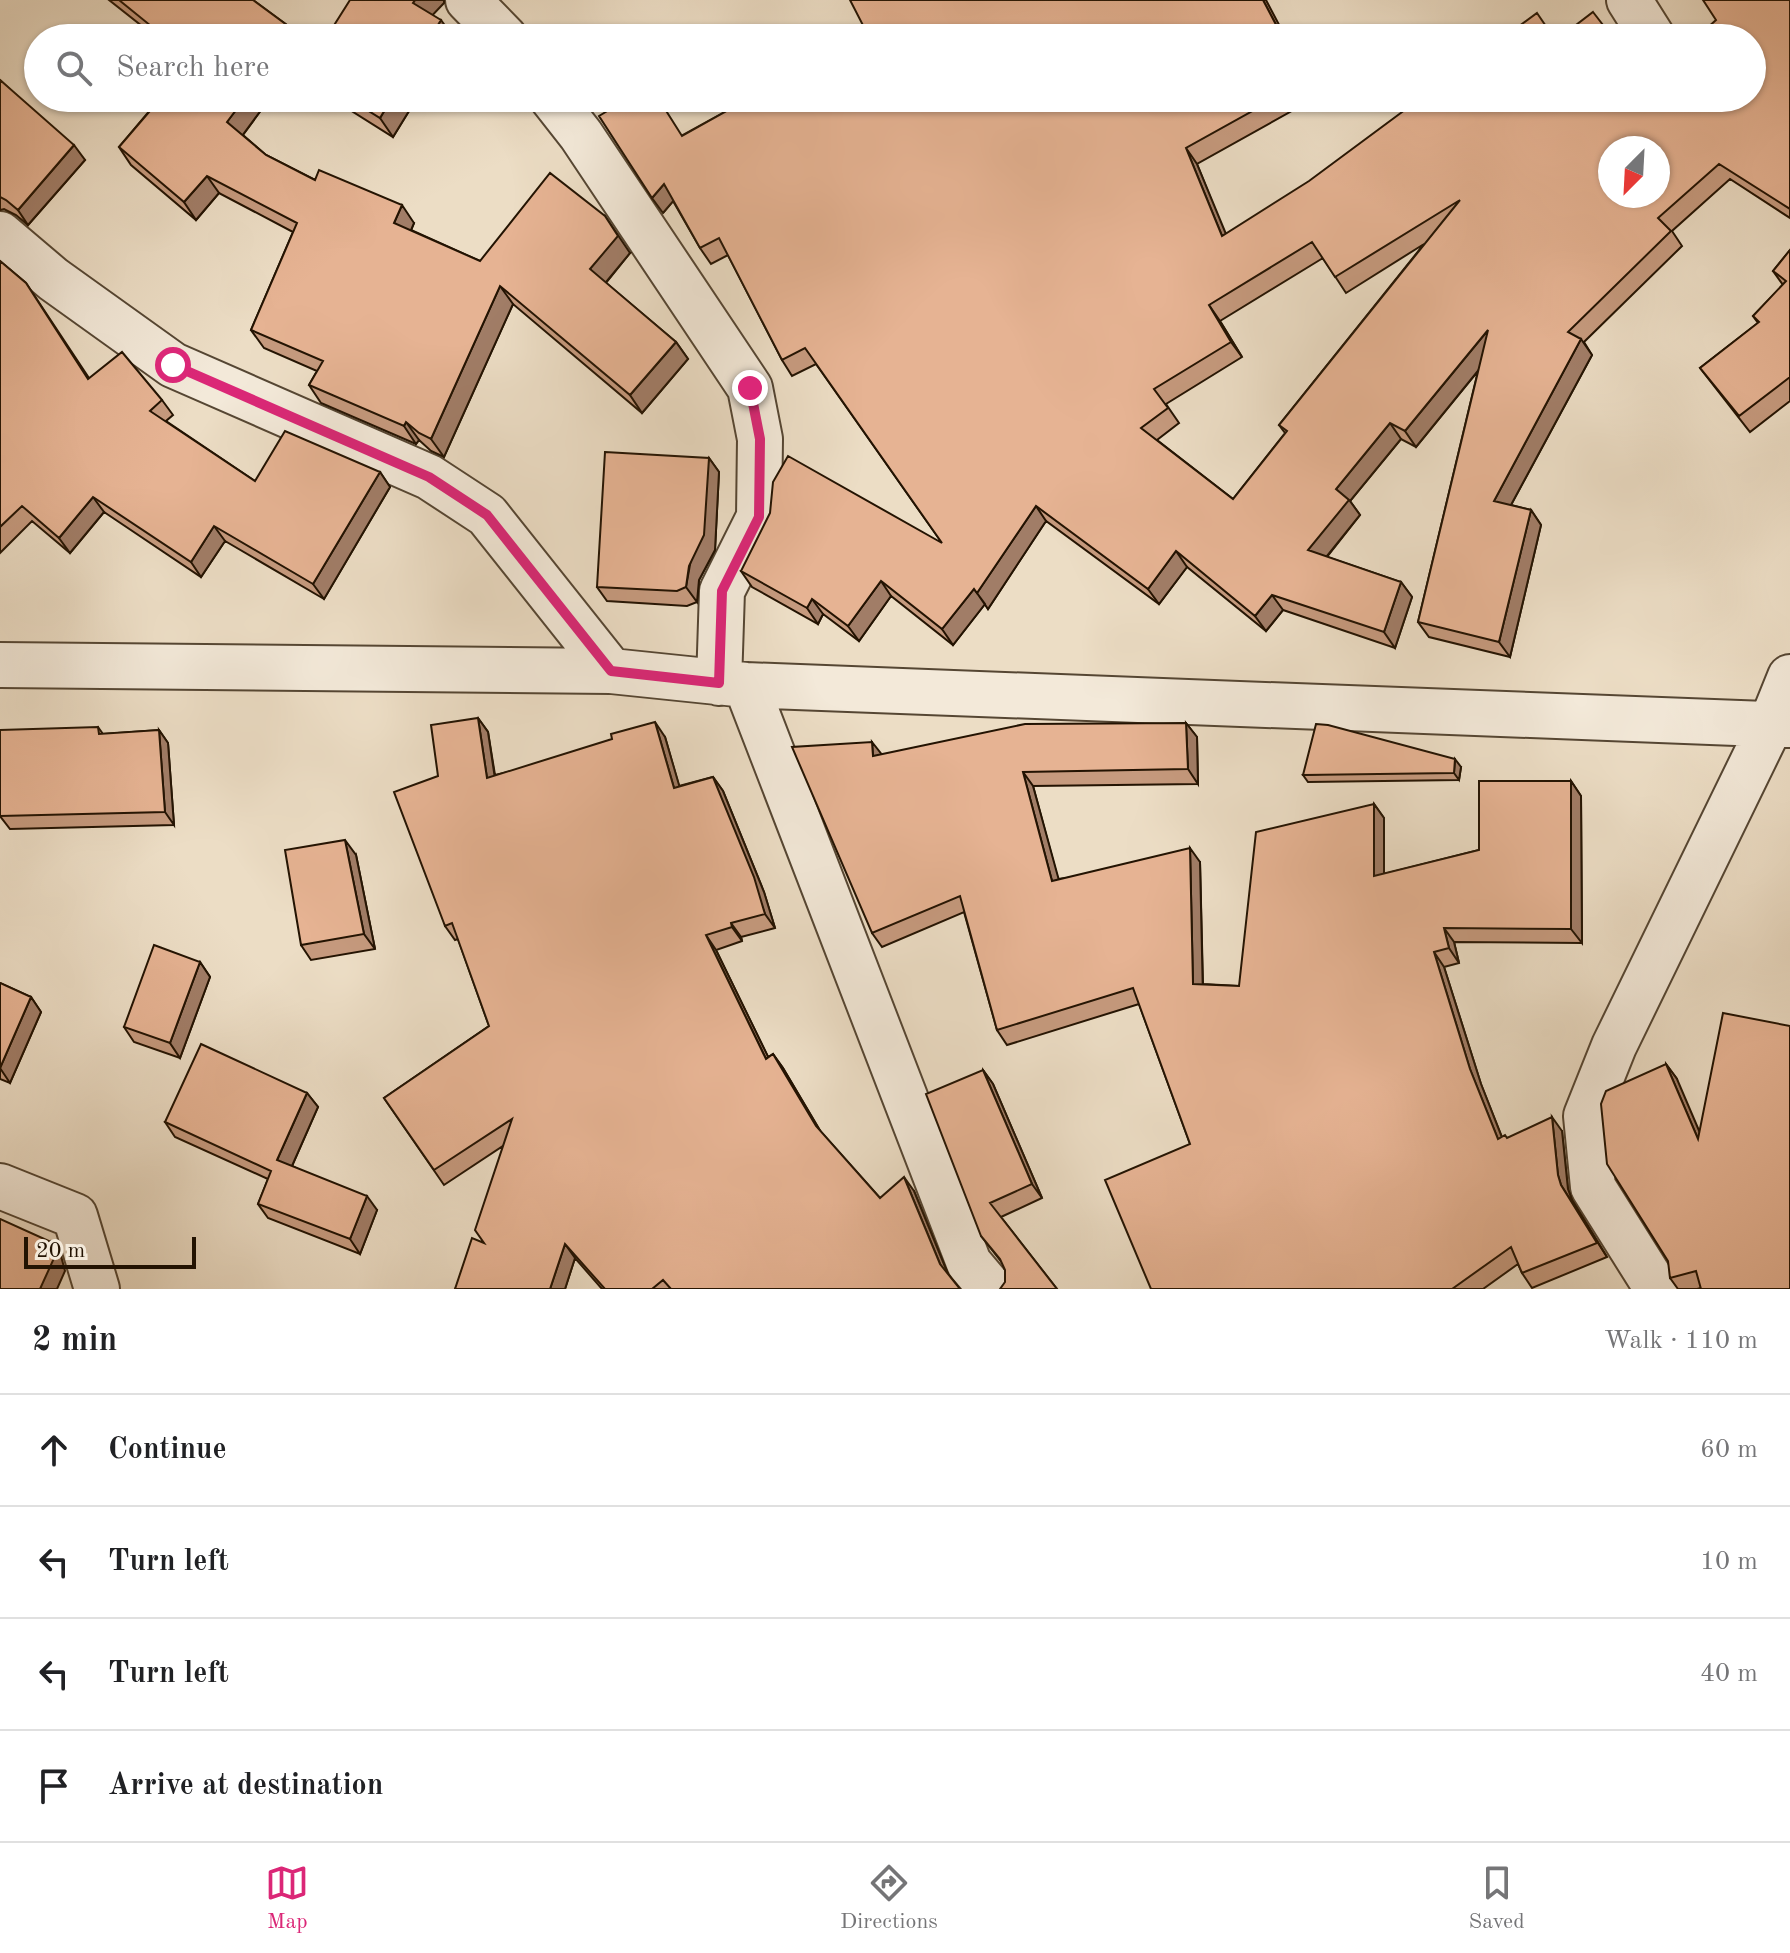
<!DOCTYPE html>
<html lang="en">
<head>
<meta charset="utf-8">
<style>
  :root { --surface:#fff; --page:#f2f2f2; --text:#202124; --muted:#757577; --line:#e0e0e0; --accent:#db2777 }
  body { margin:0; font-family:"Old Standard TT",serif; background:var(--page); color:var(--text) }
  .compass { position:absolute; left:1598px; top:136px; width:72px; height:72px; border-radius:50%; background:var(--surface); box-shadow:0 2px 6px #0004; rotate:204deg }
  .scale { position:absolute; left:24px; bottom:20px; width:172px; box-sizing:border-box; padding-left:8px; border:4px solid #231302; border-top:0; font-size:22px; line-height:28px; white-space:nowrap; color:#231302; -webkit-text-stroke:6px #f3e9d9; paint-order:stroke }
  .stop { position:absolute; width:24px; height:24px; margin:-18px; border:6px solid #db2777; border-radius:50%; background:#fff }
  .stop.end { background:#db2777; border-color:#fff; box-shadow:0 2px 8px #0008 }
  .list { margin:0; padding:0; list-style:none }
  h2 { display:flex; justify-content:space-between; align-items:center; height:104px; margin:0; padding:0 32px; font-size:34px }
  h2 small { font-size:26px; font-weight:400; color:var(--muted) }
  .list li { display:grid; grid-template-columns:52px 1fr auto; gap:24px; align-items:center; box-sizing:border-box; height:112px; padding:0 32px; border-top:2px solid var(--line) }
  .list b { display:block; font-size:30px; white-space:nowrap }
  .list em { font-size:26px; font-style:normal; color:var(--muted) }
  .icon { flex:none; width:44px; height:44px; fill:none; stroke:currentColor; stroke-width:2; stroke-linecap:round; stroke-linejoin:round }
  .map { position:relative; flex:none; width:1790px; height:1289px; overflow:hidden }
  .search { position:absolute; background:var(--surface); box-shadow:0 2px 6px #0004; left:24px; right:24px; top:24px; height:88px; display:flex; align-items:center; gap:20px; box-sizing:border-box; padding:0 28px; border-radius:44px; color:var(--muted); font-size:30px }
  .sheet { height:552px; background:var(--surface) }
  nav { display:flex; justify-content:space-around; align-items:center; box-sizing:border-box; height:112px; border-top:2px solid var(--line); background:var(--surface); font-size:22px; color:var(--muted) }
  nav a { display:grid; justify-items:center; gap:4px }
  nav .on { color:var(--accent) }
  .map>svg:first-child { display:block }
</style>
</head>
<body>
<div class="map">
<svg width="1790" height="1289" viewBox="0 0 1790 1289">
  <rect width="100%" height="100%" fill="#ecddc5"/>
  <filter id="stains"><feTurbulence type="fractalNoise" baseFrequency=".0025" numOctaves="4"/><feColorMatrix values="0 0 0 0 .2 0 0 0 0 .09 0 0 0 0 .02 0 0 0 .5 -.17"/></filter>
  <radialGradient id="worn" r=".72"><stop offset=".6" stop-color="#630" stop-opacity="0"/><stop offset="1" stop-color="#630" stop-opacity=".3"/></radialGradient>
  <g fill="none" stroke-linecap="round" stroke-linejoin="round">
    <defs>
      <path id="minor" d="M468,0L505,38
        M1629,0L1653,38
        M552,98L581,135L750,388L760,439L759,517L722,591L719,683
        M0,234L53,279L173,365L429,477L487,515L611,671
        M0,665L611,671L746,685L1790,725
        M746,685L969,1263L991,1289
        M0,1186L75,1216L97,1289
        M1657,1289L1593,1187L1586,1116L1614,1046L1771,724L1790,677"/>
    </defs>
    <!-- minor casing -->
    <use href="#minor" stroke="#554633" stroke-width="48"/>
    <!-- minor -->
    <use href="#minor" stroke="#f3e9d9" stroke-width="44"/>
  </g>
  <!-- wall -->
  <path fill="#c69a7e" stroke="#231302" stroke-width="2" fill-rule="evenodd" d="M109,0H253L295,31L300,38H149L152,34Z
    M1790,0V218L1730,179L1672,231L1682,246L1584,342L1592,355L1511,505L1531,510L1541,525L1510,657L1429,637L1418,622L1478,371L1416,447L1401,439L1350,501L1360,515L1327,557L1401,582L1412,597L1395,648L1283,610L1266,631L1187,567L1159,604L1046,521L988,609L985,604L953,645L891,596L859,641L823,614L818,624L752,587L741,571L942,543L816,364L792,376L782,360L728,255L711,264L700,248L673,201L663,213L683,135L750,98H1315L1197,164L1225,234L1752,98ZM1424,244L1279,425L1285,433L1233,499L1157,440L1179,423L1166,404L1242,357L1220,321L1323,258L1346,293Z
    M0,80L85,160L28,225L16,215L4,209L0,210Z
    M153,98H270L243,135L266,155L315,180L414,223L411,230L480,261L630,253L606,283L676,342L688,359L642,413L513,304L444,457L431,451L419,440L416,444L321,403L309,385L317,371L264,348L251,330L293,232L219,193L196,220L131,165L119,147L157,102Z
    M331,98H417L393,137Z
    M1790,250V401L1750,432L1700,368L1758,323L1753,316L1783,285L1773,271Z
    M0,261L26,283L89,378L162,400L173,415L166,421L255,481L380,472L390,487L324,599L225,541L201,577L104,512L70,553L32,521L0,553Z
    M709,458L719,472L715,550L699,580L697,602L687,606L607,601L597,587Z
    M478,718L488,732L495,775L665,737L679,786L713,777L723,791L764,892L775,928L741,937L742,941L716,950L768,1057L773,1054L783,1068L821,1132L880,1198L914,1191L948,1274L960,1289H602L575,1258L565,1289H455L484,1243L503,1146L444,1185L384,1098L489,1026L458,939L455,940L445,926L438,776Z
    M1186,723L1197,737L1198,784L1033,786L1058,879L1200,862L1203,984L1239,986L1374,804L1384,818V874L1479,850L1571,781L1581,796L1582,943L1454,942L1459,963L1444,967L1481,1084L1502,1137L1507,1138L1562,1131L1568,1189L1572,1200L1607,1257L1532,1288L1522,1273L1518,1264L1483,1289H1151L1190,1144L1139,1004L1007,1045L997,1030L964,912L882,947L872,933L882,755Z
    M98,727L103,734L159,730L168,743L174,825L10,829L0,816Z
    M1461,767L1459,780L1308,782L1303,775Z
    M356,855L375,949L311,960L301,945Z
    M200,962L210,977L180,1058L134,1042L124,1027Z
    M0,983L31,997L41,1012L10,1083L0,1079Z
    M1666,1064L1677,1079L1701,1288L1697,1289H1678L1670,1278Z
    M983,1070L993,1084L1042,1198L1001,1217L1057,1289L1005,1282V1270L1003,1264L981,1236Z
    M307,1093L318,1107L292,1166L377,1210L360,1254L268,1218L258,1204L268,1179L175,1137L165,1122Z"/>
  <!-- shaded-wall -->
  <path fill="#a17d67" stroke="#231302" stroke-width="2" d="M415,0H444V3L426,22L413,3Z
    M1263,0H1266L1286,38H1283Z
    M441,20L454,38H430Z
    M295,31L300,38H289Z
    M245,98H270L239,140L227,122Z
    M392,98H417L393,137L380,118Z
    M74,145L85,160L28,225L18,210Z
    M1186,148L1197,164L1233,251L1222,236Z
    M207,176L219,193L196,220L184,202Z
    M664,184L675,199L663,213L652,198Z
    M402,205L414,223L407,240L394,223Z
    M605,216L630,253L602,287L590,269Z
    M500,286L513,304L444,457L431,439Z
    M1209,305L1220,321L1242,357L1231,342Z
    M1488,330L1499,345L1416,447L1405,431Z
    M1581,339L1592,355L1505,516L1494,501Z
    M676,342L688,359L642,413L630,395Z
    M406,422L419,440L416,444L404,426Z
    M1390,423L1401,439L1350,501L1360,515L1319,566L1308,550L1336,489Z
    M709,458L719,472L715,550L699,580L697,602L686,587Z
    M380,472L390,487L324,599L313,584Z
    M93,497L104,512L70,553L59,538Z
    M1036,506L1046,521L988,609L977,593Z
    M1531,510L1541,525L1510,657L1499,642Z
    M214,526L225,541L201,577L191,562Z
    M1176,551L1187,567L1159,604L1148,589Z
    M881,581L891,596L859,641L848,626Z
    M1401,582L1412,597L1395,648L1384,632Z
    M974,589L985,604L953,645L942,629Z
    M1272,595L1283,610L1266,631L1255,616Z
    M812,599L823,614L818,624L807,608Z
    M478,718L488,732L497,792L487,778Z
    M655,722L665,737L684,802L674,788Z
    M1186,723L1197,737L1198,784L1188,769Z
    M159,730L168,743L174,825L165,812Z
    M872,742L883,756H873Z
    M1455,759L1461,767L1459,780L1454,773Z
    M1023,772L1033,786L1063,895L1052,881Z
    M713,777L723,791L764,892L775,928L765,914Z
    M1571,781L1581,796L1582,943L1571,929Z
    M1374,804L1384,818V891L1374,876Z
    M345,840L356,855L375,949L364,934Z
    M1190,848L1200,862L1203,998L1193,984Z
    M731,923L741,937L742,941L732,927Z
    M1444,928L1454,942L1459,963L1449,948Z
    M706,935L716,950L776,1073L766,1059Z
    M1434,952L1444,967L1481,1084L1508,1153L1498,1139L1470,1069Z
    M200,962L210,977L180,1058L170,1043Z
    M31,997L41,1012L10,1083L0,1068Z
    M773,1054L783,1068L826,1141L816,1126Z
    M1666,1064L1677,1079L1709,1154L1698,1139Z
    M983,1070L993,1084L1042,1198L1032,1184Z
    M307,1093L318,1107L288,1175L277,1160Z
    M1552,1117L1562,1131L1568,1189L1572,1200L1607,1257L1561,1185L1558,1175Z
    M904,1177L914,1191L950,1279L940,1264Z
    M367,1196L377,1210L360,1254L350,1239Z
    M51,1242L61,1256L65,1271L57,1289H40Z
    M565,1244L575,1258L565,1289H550Z"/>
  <!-- building -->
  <path fill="#e6b393" stroke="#231302" stroke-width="2" fill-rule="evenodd" d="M119,0H253L295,31L289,38H149L156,30Z
    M350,0H415L413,3L441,20L430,38H326Z
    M850,0H1263L1283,38H858L867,33Z
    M1703,0H1790V209L1719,164L1658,218L1671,231L1568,332L1581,339L1494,501L1531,510L1499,642L1418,622L1488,330L1405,431L1390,423L1336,489L1349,500L1308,550L1401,582L1384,632L1272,595L1255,616L1176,551L1148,589L1036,506L977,593L974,589L942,629L881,581L848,626L812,599L807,608L741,571L770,513L773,482L788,456L942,543L805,348L782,360L719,238L700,248L664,184L652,198L599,116L629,98H658L682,136L750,98H1276L1186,148L1222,236L1309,181L1421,98H1752V38H1696L1716,20ZM1610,148H1658V196H1610ZM1460,200L1279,425L1287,431L1233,499L1141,428L1168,408L1154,389L1231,342L1209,305L1312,242L1335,277Z
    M1593,12L1613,38H1559Z
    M1537,13L1554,38H1503Z
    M0,80L74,145L18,210L6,200L0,197Z
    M161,98H245L227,122L266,155L315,180L319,170L402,205L394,223L480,261L550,173L605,216L618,236L590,269L676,342L630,395L500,286L431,439L419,433L406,422L404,426L309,385L323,361L251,330L297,223L207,176L184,202L119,147Z
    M348,98H392L380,118Z
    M1790,250V377L1739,416L1700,368L1759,322L1753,316L1786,281L1773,271Z
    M0,261L26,283L88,379L122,352L162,400L150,411L255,481L285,431L380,472L313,584L214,526L191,562L93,497L59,538L22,506L0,527Z
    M605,452L709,458L704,535L689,566L686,587L677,591L597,587Z
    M478,718L487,778L612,739L611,734L655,722L674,788L713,777L754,877L765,914L731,923L732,927L706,935L766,1059L773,1054L816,1126L880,1198L904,1177L940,1264L960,1289H671L663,1280L652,1289H605L565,1244L550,1289H455L472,1238L484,1243L475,1230L512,1119L434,1170L384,1098L489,1026L452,923L445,926L394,792L438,776L431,725Z
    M1186,723L1188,769L1023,772L1052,881L1190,848L1193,984L1239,986L1256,832L1374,804V876L1479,850V781H1571V929L1444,928L1449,948L1434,952L1470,1069L1498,1139L1505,1135L1507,1138L1552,1117L1558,1175L1561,1185L1597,1243L1522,1273L1511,1247L1452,1289H1151L1105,1180L1190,1144L1133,988L997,1030L960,896L872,933L792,747L872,742L873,756L1025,724Z
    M1316,724L1328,725L1455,759L1454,773L1303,775Z
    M98,727L99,734L159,730L165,812L0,816V730Z
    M345,840L364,934L301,945L285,850Z
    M154,945L200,962L170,1043L124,1027Z
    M0,983L31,997L0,1068Z
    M1723,1013L1790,1026V1289H1701L1696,1271L1670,1278L1668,1261L1607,1164L1601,1104L1606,1091L1666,1064L1698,1139Z
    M201,1044L307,1093L277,1160L367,1196L350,1239L258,1204L271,1171L165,1122Z
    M983,1070L1032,1184L990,1203L1057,1289H1000L1005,1282V1270L1000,1259L981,1236L926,1094Z
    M0,1219L51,1242L55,1256L40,1289H0Z"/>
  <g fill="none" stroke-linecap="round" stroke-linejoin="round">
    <!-- route -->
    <path stroke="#db2777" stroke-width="10" d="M173,365L429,477L487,515L611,671L719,683L722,591L759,517L760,439L750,388"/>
  </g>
  <rect width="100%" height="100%" filter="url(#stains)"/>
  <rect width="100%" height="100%" fill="url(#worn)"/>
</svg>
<svg class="compass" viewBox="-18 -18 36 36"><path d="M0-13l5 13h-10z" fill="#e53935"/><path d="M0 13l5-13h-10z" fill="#757577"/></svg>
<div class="scale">20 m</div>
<div class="stop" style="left:173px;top:365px"></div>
<div class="stop end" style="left:750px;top:388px"></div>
<div class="search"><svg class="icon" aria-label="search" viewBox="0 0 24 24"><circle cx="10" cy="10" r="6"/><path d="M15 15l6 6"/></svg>Search here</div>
</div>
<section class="sheet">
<h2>2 min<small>Walk · 110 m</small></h2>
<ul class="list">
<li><svg class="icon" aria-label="ahead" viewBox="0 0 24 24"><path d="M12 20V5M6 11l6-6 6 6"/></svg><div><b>Continue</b></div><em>60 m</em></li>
<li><svg class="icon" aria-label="left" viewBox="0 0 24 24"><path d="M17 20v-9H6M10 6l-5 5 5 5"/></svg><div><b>Turn left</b></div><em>10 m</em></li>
<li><svg class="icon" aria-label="left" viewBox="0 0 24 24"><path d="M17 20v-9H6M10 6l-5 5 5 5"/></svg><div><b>Turn left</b></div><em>40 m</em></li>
<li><svg class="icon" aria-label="arrive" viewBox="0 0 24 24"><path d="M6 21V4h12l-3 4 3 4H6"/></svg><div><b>Arrive at destination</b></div></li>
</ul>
</section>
<nav>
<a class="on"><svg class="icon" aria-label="map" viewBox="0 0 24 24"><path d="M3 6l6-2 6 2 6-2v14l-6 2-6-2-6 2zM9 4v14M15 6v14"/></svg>Map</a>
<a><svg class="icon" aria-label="directions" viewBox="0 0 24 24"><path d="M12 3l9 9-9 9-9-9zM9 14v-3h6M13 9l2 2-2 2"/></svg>Directions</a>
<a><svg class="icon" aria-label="saved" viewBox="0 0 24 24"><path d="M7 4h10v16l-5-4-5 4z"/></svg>Saved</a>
</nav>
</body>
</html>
